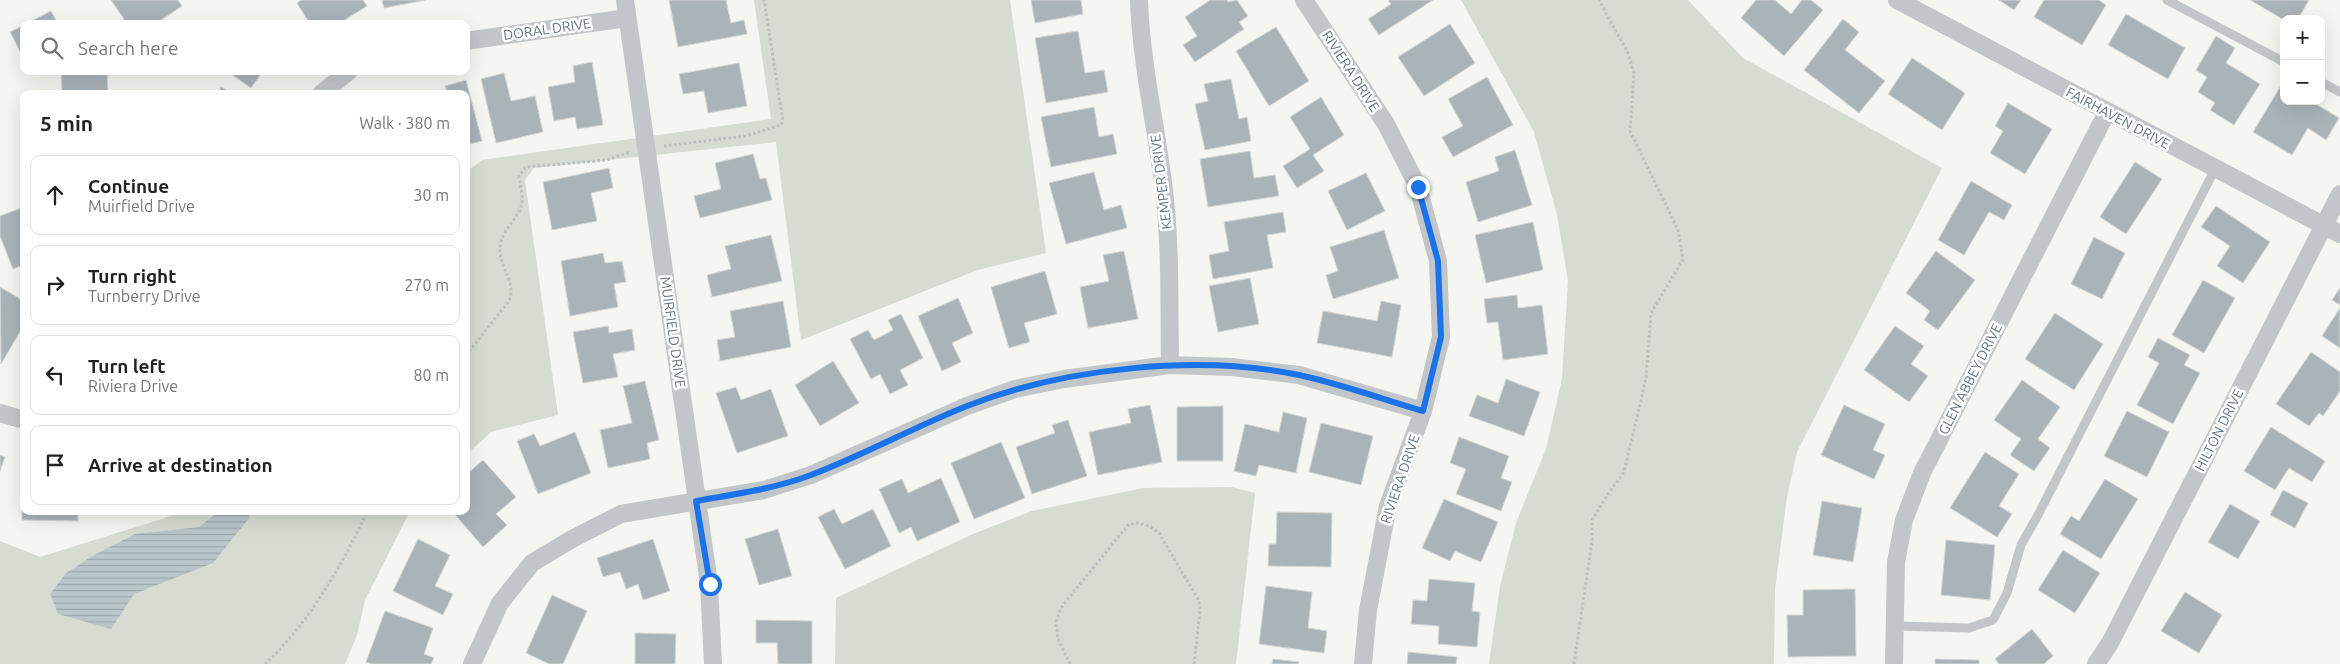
<!DOCTYPE html>
<html lang="en">
<head>
<meta charset="utf-8">
<style>
  :root { --surface:#fff; --page:#f2f2f2; --text:#222; --muted:#767676; --line:#e0e0e0 }
  body { margin:0; font-family:Ubuntu,sans-serif; background:var(--page); color:var(--text) }
  .controls { position:absolute; right:15px; top:15px; display:grid; overflow:hidden; border-radius:10px; box-shadow:0 5px 20px #0002 }
  .controls button { width:45px; height:45px; display:grid; place-items:center; padding:0; border:0; border-bottom:1px solid var(--line); background:var(--surface); color:var(--text); font:25px sans-serif }
  .stop { position:absolute; width:15px; height:15px; margin:-11px; border:4px solid #1a73e8; border-radius:50%; background:#fff }
  .stop.end { background:#1a73e8; border-color:#fff; box-shadow:0 1px 5px #0008 }
  .list { margin:0; padding:0; list-style:none }
  h2 { display:flex; justify-content:space-between; align-items:center; height:65px; margin:0; padding:0 20px; font-size:21px }
  h2 small { font-size:16px; font-weight:400; color:var(--muted) }
  .list li { display:grid; grid-template-columns:32px 1fr auto; gap:15px; align-items:center; box-sizing:border-box; height:80px; margin:0 10px 10px; padding:0 10px; border:1px solid var(--line); border-radius:10px }
  .list b { display:block; font-size:19px; white-space:nowrap }
  .list p { margin:0; font-size:16px; white-space:nowrap; color:var(--muted) }
  .list em { font-size:16px; font-style:normal; color:var(--muted) }
  .icon { flex:none; width:28px; height:28px; fill:none; stroke:currentColor; stroke-width:2; stroke-linecap:round; stroke-linejoin:round }
  .map { position:relative; flex:none; width:2340px; height:664px; overflow:hidden }
  .search { position:absolute; background:var(--surface); box-shadow:0 5px 20px #0002; left:20px; top:20px; width:450px; height:55px; display:flex; align-items:center; gap:12px; box-sizing:border-box; padding:0 18px; border-radius:10px; color:var(--muted); font-size:19px }
  .panel { position:absolute; background:var(--surface); box-shadow:0 5px 20px #0002; left:20px; top:90px; width:450px; height:425px; border-radius:10px }
  .map>svg:first-child { display:block }
</style>
</head>
<body>
<div class="map">
<svg width="2340" height="664" viewBox="0 0 2340 664">
  <defs>
    <pattern id="water-rules" width="6" height="5" patternUnits="userSpaceOnUse" patternTransform="scale(1.25)"><rect width="6" height="5" fill="#b9c7cb"/><path d="M0 2.5h6" fill="none" stroke="#9aa6aa"/></pattern>
  </defs>
  <rect width="100%" height="100%" fill="#f5f5f1"/>
  <!-- green -->
  <path fill="#d6dcd2" d="M754,0H1010L1046,253L978,270L801,340L776,142L534,168L525,180L558,415L491,432L466,455V172L482,160L771,119Z
    M1461,0H1688L1743,58L1942,168L1797,452L1787,497L1775,589L1774,664H1489L1500,586L1516,523L1546,449L1562,379L1568,281L1557,215L1534,132Z
    M1232,487L1255,493L1236,664H835L836,598L973,534L1032,511L1143,488Z
    M178,511H410L365,600L357,635L345,664H0V541L40,557L165,518Z"/>
  <!-- water -->
  <path fill="url(#water-rules)" d="M219,511H246L250,517L213,563L134,594L111,629L58,614L50,594L66,573L94,555L135,534L199,527Z"/>
  <!-- building -->
  <path fill="#aab3b8" stroke="#d6d6d4" d="M111,0H178L182,6L155,24H119L124,19Z
    M301,0H363L367,6L338,24H310L297,3Z
    M382,0H426L384,8Z
    M669,0H726L731,23L744,20L747,34L678,47Z
    M1031,0H1081L1083,14L1035,23Z
    M1210,0H1227L1228,2L1237,0L1248,16L1239,22L1244,29L1195,62L1183,45L1197,36L1185,17Z
    M1388,0H1433L1379,35L1368,19L1391,4Z
    M1756,0H1775L1791,14L1802,0H1811L1823,10L1784,56L1741,18Z
    M1999,0H2021L2014,10Z
    M2044,0H2099L2106,5L2082,45L2034,17Z
    M2250,0H2309L2298,19L2284,20Z
    M51,11L58,24H26Z
    M2126,14L2185,48L2168,79L2108,45Z
    M1843,19L1859,32L1845,50L1885,81L1859,113L1804,70Z
    M1450,24L1475,63L1424,96L1398,57Z
    M24,25V59L10,32Z
    M1276,27L1309,81L1269,106L1236,51Z
    M1078,31L1085,73L1104,70L1108,92L1046,103L1035,38Z
    M2216,36L2235,48L2226,63L2260,84L2234,125L2210,110L2215,103L2198,92L2207,77L2196,70Z
    M1912,58L1965,93L1942,130L1888,94Z
    M592,62L603,125L577,129L575,117L554,121L548,87L575,82L573,66Z
    M739,63L747,106L708,113L704,91L683,94L679,74Z
    M61,71H107L108,94H62Z
    M227,71H263L251,88Z
    M504,73L511,101L535,96L543,132L496,143L481,79Z
    M1487,77L1513,125L1453,157L1442,137L1463,126L1448,99Z
    M1231,79L1239,119L1247,117L1251,141L1205,150L1195,104L1208,101L1204,84Z
    M466,80L482,141L466,145V94H448L445,86Z
    M2282,84L2284,101H2311L2339,118L2326,140L2308,128L2292,155L2253,132Z
    M221,87L234,94H218Z
    M1321,97L1344,135L1313,155L1324,171L1297,188L1283,166L1310,149L1290,117Z
    M2008,103L2052,129L2025,174L1990,153L2003,131L1995,126Z
    M1094,107L1099,137L1113,134L1117,154L1051,167L1041,117Z
    M1515,150L1532,205L1478,222L1466,182L1499,171L1495,157Z
    M1250,151L1254,178L1275,175L1279,196L1208,207L1200,159Z
    M753,154L760,179L766,178L772,200L700,218L694,196L721,189L715,163Z
    M2135,162L2162,179L2126,234L2100,217Z
    M609,168L613,188L591,193L597,221L552,230L543,182Z
    M1094,172L1104,210L1121,205L1127,228L1066,244L1049,183Z
    M1366,173L1385,211L1347,230L1328,191Z
    M1971,181L2012,205L2004,220L1989,212L1964,255L1938,240Z
    M2216,206L2270,242L2243,283L2217,266L2230,246L2201,227Z
    M24,207V270L22,265L13,269L0,236V216Z
    M1283,212L1286,232L1267,235L1273,268L1213,279L1209,255L1229,251L1224,222Z
    M1533,222L1543,270L1486,283L1475,235Z
    M1384,230L1399,278L1333,299L1326,275L1338,271L1330,247Z
    M771,235L782,281L712,297L707,275L731,269L725,246Z
    M2094,237L2125,253L2102,299L2071,284Z
    M1124,251L1138,319L1088,328L1080,287L1109,281L1103,255Z
    M1936,251L1975,280L1938,330L1924,320L1930,311L1906,293Z
    M603,253L605,263L622,261L626,282L614,284L618,307L570,316L561,261Z
    M1045,271L1057,314L1024,323L1030,342L1009,348L991,287Z
    M1250,278L1259,324L1218,332L1209,286Z
    M2203,280L2235,298L2204,353L2172,335Z
    M0,287L24,301V325L1,364Z
    M2340,288V305L2332,300Z
    M1517,295L1518,308L1542,305L1548,354L1503,360L1498,322L1487,323L1484,299Z
    M958,298L973,333L952,343L961,362L942,371L918,316Z
    M783,301L791,347L720,361L717,340L735,337L730,311Z
    M1381,301L1401,305L1392,357L1317,343L1323,311L1377,321Z
    M2340,308V348L2322,336Z
    M2055,313L2103,344L2074,390L2025,359Z
    M901,314L923,358L900,370L908,385L890,394L880,374L871,379L850,339L868,330L874,340L893,330L888,320Z
    M608,326L609,333L632,329L635,350L613,354L618,377L583,383L573,332Z
    M1895,326L1924,346L1911,364L1928,376L1909,402L1864,370Z
    M2158,338L2190,355L2184,365L2200,373L2173,424L2137,405L2159,363L2148,357Z
    M2311,352L2340,372V391L2323,416L2319,413L2309,426L2276,404Z
    M833,361L859,403L820,426L795,385Z
    M1506,379L1540,392L1524,436L1469,416L1477,395L1498,403Z
    M2022,380L2060,407L2038,439L2050,448L2034,471L2010,455L2021,439L1994,420Z
    M645,381L659,440L647,443L650,459L608,468L600,430L632,423L623,386Z
    M736,387L741,400L771,389L788,436L737,453L716,393Z
    M1150,405L1162,462L1098,475L1089,432L1131,423L1128,409Z
    M1844,405L1885,424L1873,450L1885,455L1874,479L1821,455Z
    M1223,406V461H1177V407Z
    M2127,411L2169,432L2147,477L2104,456Z
    M1283,412L1307,418L1296,473L1259,465L1256,476L1234,471L1245,424L1279,432Z
    M1068,420L1087,476L1032,494L1016,447L1055,433L1052,425Z
    M1321,423L1373,436L1361,485L1309,472Z
    M2271,427L2325,461L2312,482L2289,468L2275,490L2244,471Z
    M575,432L591,473L538,494L517,441L534,434L540,446Z
    M1459,437L1509,456L1501,478L1512,482L1501,511L1456,494L1466,469L1450,463Z
    M1001,442L1025,498L974,519L951,463Z
    M1985,452L2019,474L1999,506L2012,514L1997,537L1950,508Z
    M0,455L5,457L0,471Z
    M483,460L516,497L496,514L507,525L483,547L452,511H466V475Z
    M22,464L24,511H78V521L22,520Z
    M941,478L960,522L917,541L911,527L899,533L879,489L902,479L908,493Z
    M2105,479L2138,499L2101,559L2060,534L2071,516L2079,521Z
    M2283,490L2308,503L2295,528L2270,515Z
    M1444,499L1498,522L1481,562L1455,551L1450,561L1422,548Z
    M1822,501L1862,508L1853,562L1813,555Z
    M2230,504L2260,521L2238,559L2208,542Z
    M834,509L842,524L873,509L891,546L845,569L818,517Z
    M1277,512L1332,513L1331,567L1268,566L1269,544H1276Z
    M778,529L792,576L759,585L745,539Z
    M418,539L450,555L435,586L453,594L443,615L393,591Z
    M653,539L670,591L643,600L638,584L626,589L620,572L603,577L597,558Z
    M1946,540L1995,545L1990,600L1941,595Z
    M2063,550L2100,573L2075,613L2038,590Z
    M1429,579L1475,583L1472,611L1480,612L1477,647L1438,644L1439,626L1411,624L1413,600L1427,601Z
    M1266,586L1312,592L1308,628L1327,631L1324,653L1259,644Z
    M1855,589L1856,656L1788,657L1787,615H1803V590Z
    M2185,592L2222,615L2199,653L2161,631Z
    M552,595L587,611L563,664H549L526,653Z
    M385,611L433,628L424,654L434,658L431,664H372L366,662Z
    M756,620L812,621V664H778L777,643H756Z
    M2032,629L2053,656L2044,664H1999L1995,659Z
    M635,633L676,634L675,664H635Z
    M1408,652L1457,657L1456,664H1407Z
    M1273,659L1299,662L1298,664H1272Z
    M1935,659L1979,660V664H1935Z"/>
  <g fill="none" stroke-linecap="round" stroke-linejoin="round">
    <!-- path -->
    <path stroke="#bbbec0" stroke-width="3" stroke-dasharray="2.5 2.5" stroke-linecap="butt" d="M664,146L746,136L781,125L783,121L764,0
      M466,355L509,301C517,281 499,268 500,249C500,232 516,221 521,207C524,199 520,184 519,176L526,167L607,160L630,152
      M265,664C307,626 344,563 367,511
      M1070,664L1058,639L1056,623L1060,610L1067,600L1129,524L1138,523L1149,526L1159,533L1199,601L1200,610L1194,664
      M1574,664L1592,541V520L1604,500L1624,472L1646,379L1651,313L1683,260L1678,230L1630,131L1634,73L1628,53L1599,0"/>
    <!-- lane -->
    <path stroke="#c2c6c9" stroke-width="9" d="M2167,0L2284,62
      M2321,82L2340,92
      M1895,626L1969,628L1993,620L2007,593L2021,545L2038,515L2215,169"/>
    <!-- street -->
    <path stroke="#c2c6c9" stroke-width="18" d="M625,0L709,584L713,664
      M1139,0C1141,61 1155,121 1163,182C1171,242 1169,304 1170,365
      M1304,0L1386,124L1418,187L1438,261L1441,337L1423,411L1388,506L1368,610L1363,664
      M1897,0L2340,234
      M466,41L627,18
      M321,94L349,71
      M0,413L24,420
      M472,664L500,603L532,563L572,539L621,514L764,490L811,475L967,406L1015,389L1064,379L1170,365L1232,367L1299,375L1423,411
      M1894,664L1896,562L1904,520L1922,473L2107,112
      M2096,664L2110,643L2340,194"/>
  </g>
  <g fill="none" stroke-linecap="round" stroke-linejoin="round">
    <!-- route -->
    <path stroke="#1a73e8" stroke-width="6" d="M710,584L696,501C735,494 774,489 811,475C864,455 914,427 967,406C1063,368 1198,354 1299,375C1341,384 1382,399 1423,411L1441,337L1438,261L1418,187"/>
  </g>
  <g text-anchor="middle" stroke-width="5" stroke-linejoin="round" paint-order="stroke">
    <!-- street labels -->
    <g font-size="14" fill="#627584" stroke="#fff">
      <text transform="translate(547 29) rotate(-8)" y="5">DORAL DRIVE</text>
      <text transform="translate(1351 71) rotate(57)" y="5">RIVIERA DRIVE</text>
      <text transform="translate(2118 118) rotate(28)" y="5">FAIRHAVEN DRIVE</text>
      <text transform="translate(1161 182) rotate(-97)" y="5">KEMPER DRIVE</text>
      <text transform="translate(673 332) rotate(82)" y="5">MUIRFIELD DRIVE</text>
      <text transform="translate(1970 379) rotate(-63)" y="5">GLEN ABBEY DRIVE</text>
      <text transform="translate(2219 430) rotate(-63)" y="5">HILTON DRIVE</text>
      <text transform="translate(1400 479) rotate(-71)" y="5">RIVIERA DRIVE</text>
    </g>
  </g>
</svg>
<div class="controls">
<button>+</button>
<button>−</button>
</div>
<div class="stop" style="left:710px;top:584px"></div>
<div class="stop end" style="left:1418px;top:187px"></div>
<div class="search"><svg class="icon" aria-label="search" viewBox="0 0 24 24"><circle cx="10" cy="10" r="6"/><path d="M15 15l6 6"/></svg>Search here</div>
<section class="panel">
<h2>5 min<small>Walk · 380 m</small></h2>
<ul class="list">
<li><svg class="icon" aria-label="ahead" viewBox="0 0 24 24"><path d="M12 20V5M6 11l6-6 6 6"/></svg><div><b>Continue</b><p>Muirfield Drive</p></div><em>30 m</em></li>
<li><svg class="icon" aria-label="right" viewBox="0 0 24 24"><path d="M7 20v-9h11M14 6l5 5-5 5"/></svg><div><b>Turn right</b><p>Turnberry Drive</p></div><em>270 m</em></li>
<li><svg class="icon" aria-label="left" viewBox="0 0 24 24"><path d="M17 20v-9H6M10 6l-5 5 5 5"/></svg><div><b>Turn left</b><p>Riviera Drive</p></div><em>80 m</em></li>
<li><svg class="icon" aria-label="arrive" viewBox="0 0 24 24"><path d="M6 21V4h12l-3 4 3 4H6"/></svg><div><b>Arrive at destination</b></div></li>
</ul>
</section>
</div>
</body>
</html>
